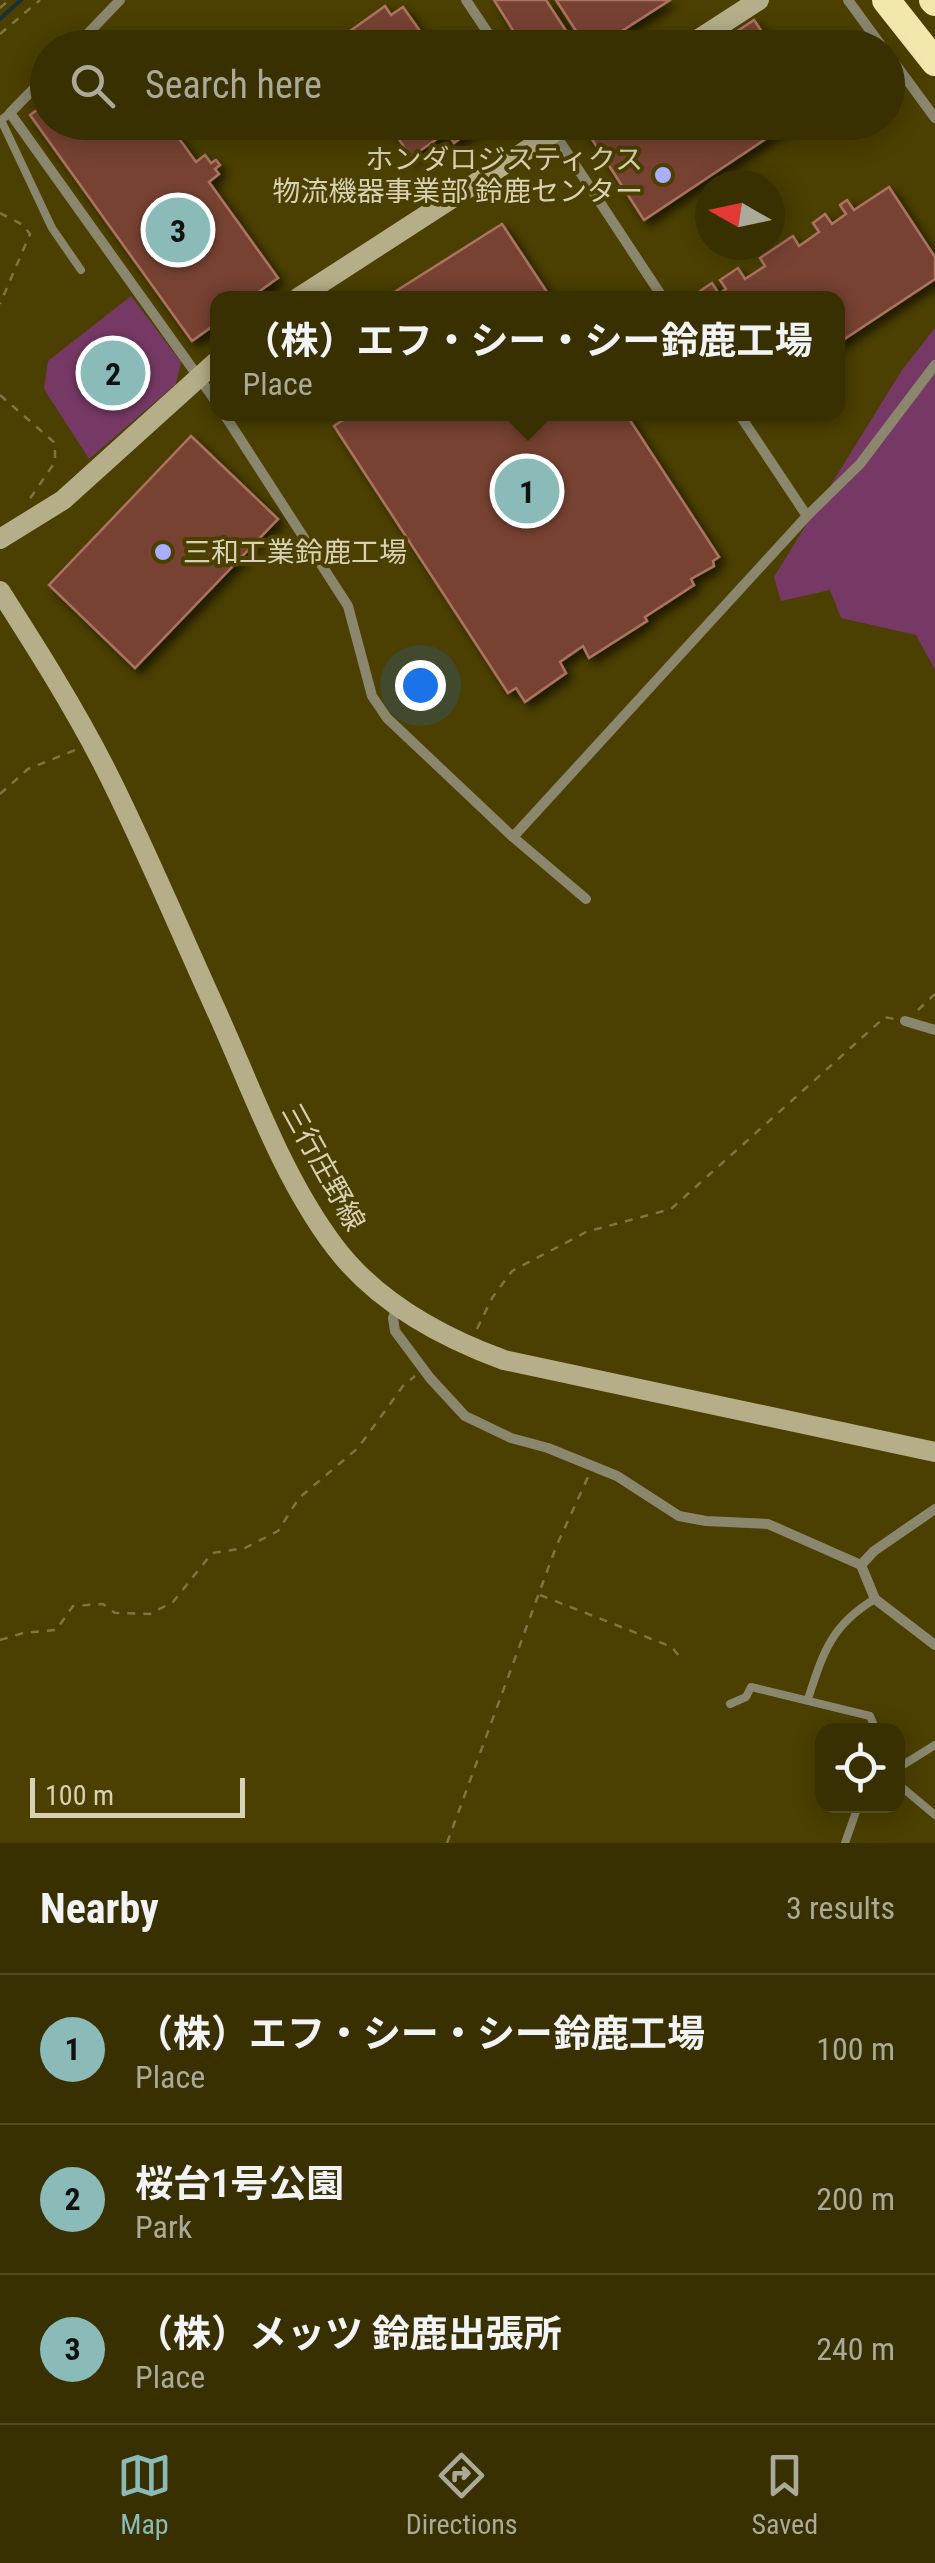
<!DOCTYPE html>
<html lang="en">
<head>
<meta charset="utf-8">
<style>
  :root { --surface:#383001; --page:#433c10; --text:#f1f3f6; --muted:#aba999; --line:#524b23; --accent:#8bbbb9 }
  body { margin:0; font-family:"Roboto Condensed","Noto Sans JP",sans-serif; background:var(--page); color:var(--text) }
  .controls { position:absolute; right:30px; bottom:30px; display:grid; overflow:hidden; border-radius:20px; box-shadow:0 5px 25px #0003 }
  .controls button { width:90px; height:90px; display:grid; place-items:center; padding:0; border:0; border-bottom:2px solid var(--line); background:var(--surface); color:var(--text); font:50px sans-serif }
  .compass { position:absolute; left:695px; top:170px; width:90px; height:90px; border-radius:50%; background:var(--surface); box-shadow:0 5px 25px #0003; rotate:279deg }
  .scale { position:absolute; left:30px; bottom:25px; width:215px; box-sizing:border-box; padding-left:10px; border:5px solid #d7d2b6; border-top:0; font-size:28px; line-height:35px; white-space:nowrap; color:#d7d2b6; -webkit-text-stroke:8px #4b4001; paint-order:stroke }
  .you { position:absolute; left:420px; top:685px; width:35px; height:35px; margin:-25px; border:8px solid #fff; border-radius:50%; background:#1a73e8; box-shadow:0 0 0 15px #1a73e833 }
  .badge { display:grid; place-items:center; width:65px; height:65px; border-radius:50%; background:var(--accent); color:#111; font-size:32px; font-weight:700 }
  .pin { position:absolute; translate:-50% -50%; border:5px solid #fff; box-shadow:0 2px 10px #0006 }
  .popup { position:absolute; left:210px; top:291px; width:635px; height:130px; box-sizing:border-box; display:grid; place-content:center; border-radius:20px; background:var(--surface); filter:drop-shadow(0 2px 8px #0005); font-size:32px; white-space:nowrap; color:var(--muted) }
  .popup b { font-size:38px; color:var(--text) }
  .popup::after { content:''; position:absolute; left:50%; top:100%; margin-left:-20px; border:20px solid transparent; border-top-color:var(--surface) }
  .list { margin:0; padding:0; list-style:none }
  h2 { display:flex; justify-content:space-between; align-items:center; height:130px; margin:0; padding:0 40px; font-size:42px }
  h2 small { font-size:32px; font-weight:400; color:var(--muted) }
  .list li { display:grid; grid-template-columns:65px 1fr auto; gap:30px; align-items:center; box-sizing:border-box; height:150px; padding:0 40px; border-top:2px solid var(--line) }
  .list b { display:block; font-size:38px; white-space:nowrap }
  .list p { margin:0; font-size:32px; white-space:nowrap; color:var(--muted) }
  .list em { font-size:32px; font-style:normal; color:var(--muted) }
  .icon { flex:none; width:55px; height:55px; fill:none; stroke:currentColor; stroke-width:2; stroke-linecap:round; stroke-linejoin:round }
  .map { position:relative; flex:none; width:935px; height:1843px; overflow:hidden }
  .search { position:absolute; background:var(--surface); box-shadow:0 5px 25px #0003; left:30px; right:30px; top:30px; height:110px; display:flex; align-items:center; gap:25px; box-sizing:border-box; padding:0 35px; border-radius:55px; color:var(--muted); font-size:38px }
  .sheet { height:580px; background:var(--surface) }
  nav { display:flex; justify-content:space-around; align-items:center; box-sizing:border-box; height:140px; border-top:2px solid var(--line); background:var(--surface); font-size:28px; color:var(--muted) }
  nav a { display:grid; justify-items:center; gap:5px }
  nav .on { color:var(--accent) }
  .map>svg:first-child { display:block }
</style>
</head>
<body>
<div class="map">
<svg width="935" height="1843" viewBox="0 0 935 1843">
  <defs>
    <filter id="shadow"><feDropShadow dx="5.5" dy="5.5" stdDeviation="5" flood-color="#0009"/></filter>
  </defs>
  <rect width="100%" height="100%" fill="#4b4001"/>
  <!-- green -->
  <path fill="#763965" d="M131,296L181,362L176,384L89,459L44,389L48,361Z
    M935,328V670L916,635L841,618L830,590L781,601L774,577L902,370Z"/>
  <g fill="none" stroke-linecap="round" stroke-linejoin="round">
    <!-- stream -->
    <path stroke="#183138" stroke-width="4" d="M0,19L21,0"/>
  </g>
  <!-- building -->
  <path fill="#774332" stroke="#ab7361" stroke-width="2.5" filter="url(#shadow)" d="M494,0H546L576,46L524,48Z
    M556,0H670L608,40L613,48H587Z
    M385,6L391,15L403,7L432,48H334L332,44Z
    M754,20L773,48H712Z
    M48,102V122H167L196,162L205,155L211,163L216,160L220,165L215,169L219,174L209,182L278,278L250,298H217V323L192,341L30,115Z
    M387,122H483L454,143L447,132L411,157Z
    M597,122H791L644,220L586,130Z
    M889,187L935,257V279L837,344V298H705L700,291L712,283L719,294L726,289L720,280L738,268L745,279L765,266L760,258L793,236L799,246L819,232L813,223L825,214L832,224L846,214L840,205L847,200L854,210Z
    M502,224L551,298H385Z
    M339,414H626L719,557L713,561L714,566L691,579L694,585L645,617L647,621L589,658L583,646L560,662L566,673L525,702L516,688L508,693L334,426L343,420Z
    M191,436L278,519L135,668L49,585Z"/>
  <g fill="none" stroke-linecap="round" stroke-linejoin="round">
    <!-- path -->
    <path stroke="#7e7543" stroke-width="2.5" stroke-dasharray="8 8" stroke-linecap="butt" d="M0,8L9,0
      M0,34L40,0
      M0,213L23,225L30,234L0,304
      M0,395L55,443V462L29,500
      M0,794L28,769L75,750
      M918,1010L935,994
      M477,1329L492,1298L512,1271L586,1232L671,1209L885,1017L894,1019
      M540,1595L672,1647L679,1656
      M0,1640L23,1633L56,1630L73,1606L103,1604L115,1613L150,1614L173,1602L212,1553L245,1548L278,1531L299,1498L358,1448L403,1386L415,1376
      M447,1843L556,1547L588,1477"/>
    <!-- lane -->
    <path stroke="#8b876f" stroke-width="8" d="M10,113L1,120L52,228L81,270
      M808,1699C823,1653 831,1625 875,1599
      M730,1704L746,1697L751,1687L870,1716L876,1730
      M898,1768L935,1745
      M898,1784L935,1815
      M845,1843L858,1806"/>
    <!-- street -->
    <path stroke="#8b876f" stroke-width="10" d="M466,0L498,48
      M848,0L883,48
      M74,48L120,0
      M888,54L935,118
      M48,74L10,113L217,403
      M547,122L663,298
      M224,414L348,606L372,696L387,718L513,837L807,516L860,464L935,365
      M739,414L807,516
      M513,837L586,899
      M905,1021L935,1030
      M397,1306L393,1318L395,1331L430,1378L465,1416L511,1438L548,1448L617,1476L679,1516L706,1521L768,1524L861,1565
      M935,1509L874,1551L861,1565L875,1599L935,1645"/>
    <!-- secondary -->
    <path stroke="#b5ae89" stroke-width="20" d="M685,48L759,0
      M298,298L570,122
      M0,539L63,500L217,361
      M0,591C37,649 74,707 105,768C145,847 179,929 216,1010C252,1089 282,1177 335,1247C376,1301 441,1337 504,1360L935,1452"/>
    <!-- highway -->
    <path stroke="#f2e7ad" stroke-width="28" d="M886,0L935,62
      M933,0L935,2"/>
  </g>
  <!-- markers -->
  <g fill="#a8b0fc" stroke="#4b4001" stroke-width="4">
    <circle cx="663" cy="175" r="10"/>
    <circle cx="163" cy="552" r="10"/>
  </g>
  <g text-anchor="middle" stroke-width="8" stroke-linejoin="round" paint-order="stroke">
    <!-- poi labels -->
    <g font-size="28" fill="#d7d2b6" stroke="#4b4001" text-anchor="end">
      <text x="643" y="169">ホンダロジスティクス<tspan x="643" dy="32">物流機器事業部 鈴鹿センター</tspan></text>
      <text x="183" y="562" text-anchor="start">三和工業鈴鹿工場</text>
    </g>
    <!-- street labels -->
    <g font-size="28" fill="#d7d2b6" stroke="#4b4001">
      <text transform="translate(324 1167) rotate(61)" y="10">三行庄野線</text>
    </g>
  </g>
</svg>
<div class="controls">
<button><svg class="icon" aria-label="locate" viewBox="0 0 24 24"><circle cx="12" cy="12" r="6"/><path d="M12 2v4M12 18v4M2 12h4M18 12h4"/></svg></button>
</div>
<svg class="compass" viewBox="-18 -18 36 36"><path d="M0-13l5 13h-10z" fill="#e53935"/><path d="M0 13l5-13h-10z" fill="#aba999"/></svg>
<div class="scale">100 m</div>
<div class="you"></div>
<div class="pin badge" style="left:527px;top:491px">1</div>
<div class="popup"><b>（株）エフ・シー・シー鈴鹿工場</b>Place</div>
<div class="pin badge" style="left:113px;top:373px">2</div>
<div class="pin badge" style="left:178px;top:230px">3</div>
<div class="search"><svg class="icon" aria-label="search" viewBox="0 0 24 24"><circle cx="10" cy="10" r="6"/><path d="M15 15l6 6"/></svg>Search here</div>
</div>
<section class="sheet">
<h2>Nearby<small>3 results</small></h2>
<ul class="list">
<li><span class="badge">1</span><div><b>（株）エフ・シー・シー鈴鹿工場</b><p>Place</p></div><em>100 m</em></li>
<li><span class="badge">2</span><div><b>桜台1号公園</b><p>Park</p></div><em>200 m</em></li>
<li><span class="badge">3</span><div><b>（株）メッツ 鈴鹿出張所</b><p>Place</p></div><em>240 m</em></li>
</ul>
</section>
<nav>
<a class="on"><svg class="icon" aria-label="map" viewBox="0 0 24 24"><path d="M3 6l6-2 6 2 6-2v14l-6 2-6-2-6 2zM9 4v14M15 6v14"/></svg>Map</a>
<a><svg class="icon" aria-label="directions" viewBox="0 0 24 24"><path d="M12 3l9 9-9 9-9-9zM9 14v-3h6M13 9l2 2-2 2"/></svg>Directions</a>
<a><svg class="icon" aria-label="saved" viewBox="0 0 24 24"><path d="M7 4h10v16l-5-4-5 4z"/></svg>Saved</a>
</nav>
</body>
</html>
